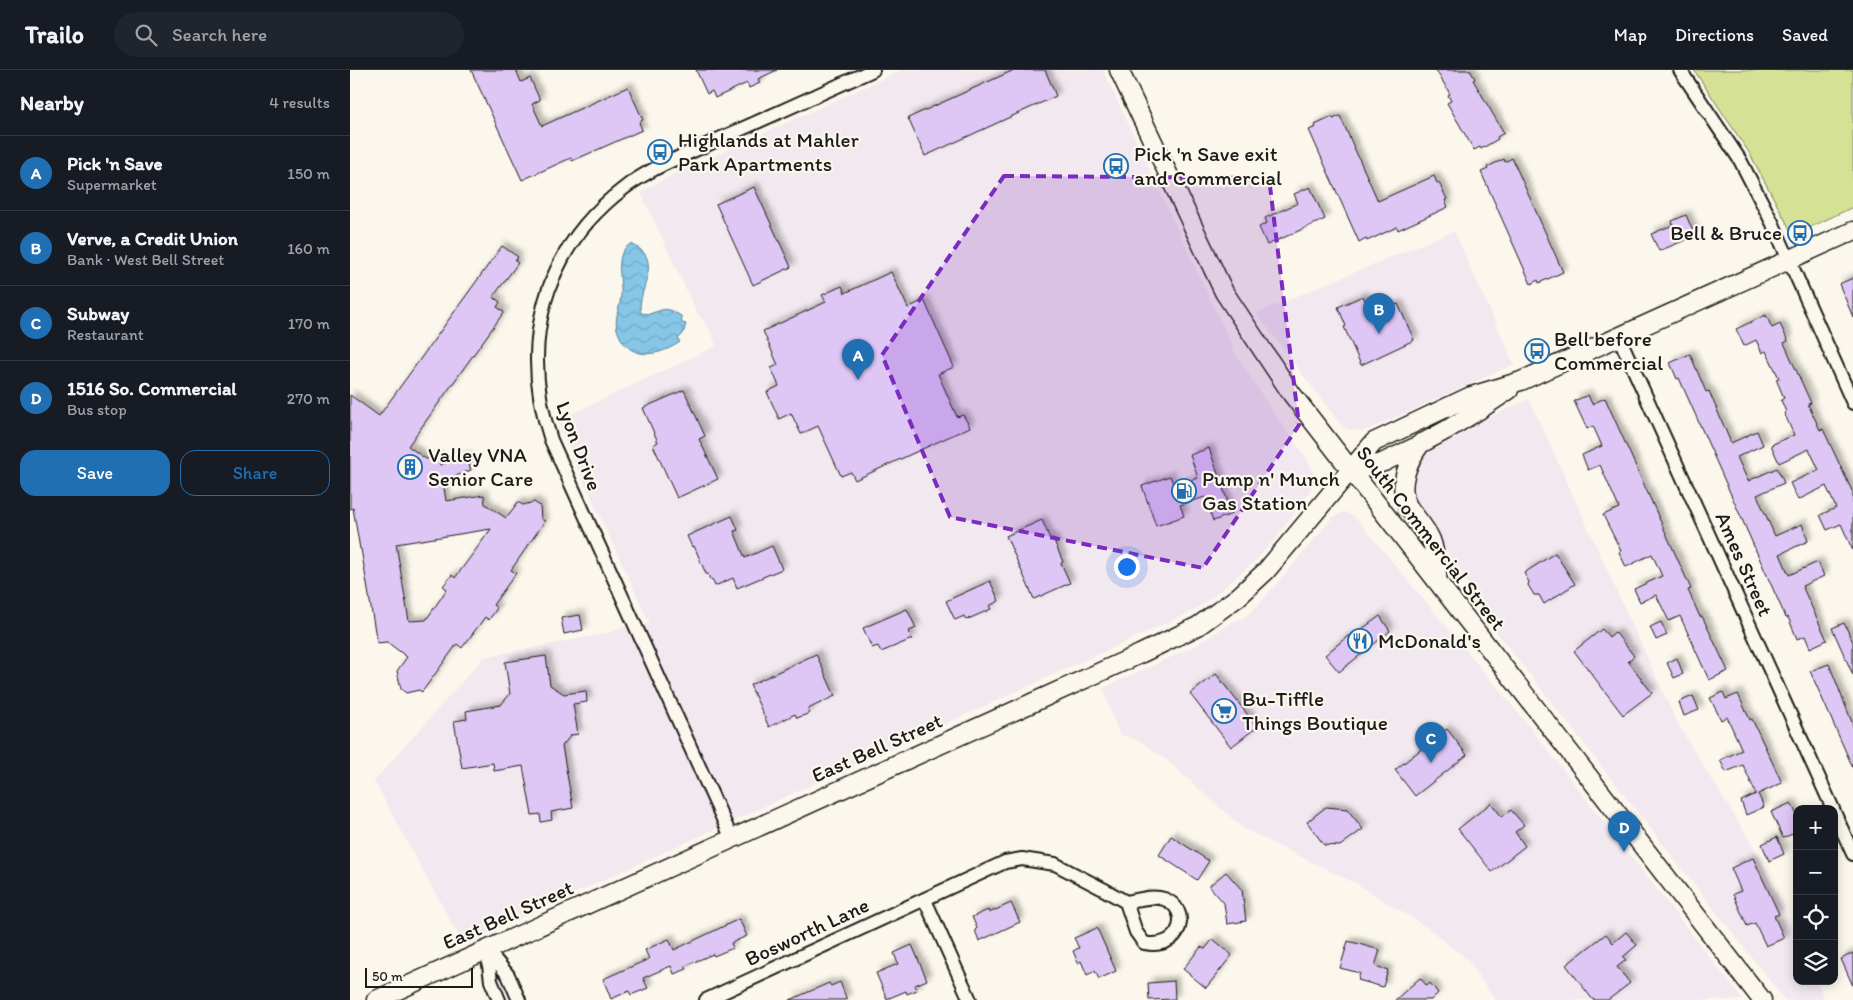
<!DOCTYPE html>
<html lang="en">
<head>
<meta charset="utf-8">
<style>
  :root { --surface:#171b24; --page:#20242c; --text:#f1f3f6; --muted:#9ea1a6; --line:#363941; --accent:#1f6fb2 }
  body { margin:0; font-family:Itim,sans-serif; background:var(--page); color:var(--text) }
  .controls { position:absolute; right:15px; bottom:15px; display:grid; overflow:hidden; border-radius:10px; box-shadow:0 2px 12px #0003 }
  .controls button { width:45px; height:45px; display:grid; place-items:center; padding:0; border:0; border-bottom:1px solid var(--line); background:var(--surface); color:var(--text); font:25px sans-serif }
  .scale { position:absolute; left:15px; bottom:12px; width:108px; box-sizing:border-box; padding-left:5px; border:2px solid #1c1c1c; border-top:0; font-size:14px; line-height:18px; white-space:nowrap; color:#1c1c1c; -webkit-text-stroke:4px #fbf7ec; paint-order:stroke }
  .you { position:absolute; left:776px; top:496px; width:18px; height:18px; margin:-12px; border:4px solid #fff; border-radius:50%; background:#1a73e8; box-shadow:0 0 0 8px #1a73e833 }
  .badge { display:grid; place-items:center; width:32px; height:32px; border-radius:50%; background:var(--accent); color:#fff; font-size:16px; font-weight:700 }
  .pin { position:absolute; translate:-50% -41px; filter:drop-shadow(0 1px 2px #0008) }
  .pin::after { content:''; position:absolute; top:26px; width:18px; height:15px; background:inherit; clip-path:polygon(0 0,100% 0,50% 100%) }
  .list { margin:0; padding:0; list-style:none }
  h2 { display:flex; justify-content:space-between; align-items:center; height:65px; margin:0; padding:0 20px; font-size:21px }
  h2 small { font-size:16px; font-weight:400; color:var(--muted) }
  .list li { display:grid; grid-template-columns:32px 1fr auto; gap:15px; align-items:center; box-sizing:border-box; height:75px; padding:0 20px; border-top:1px solid var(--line) }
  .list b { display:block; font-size:19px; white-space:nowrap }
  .list p { margin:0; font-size:16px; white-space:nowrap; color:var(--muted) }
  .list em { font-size:16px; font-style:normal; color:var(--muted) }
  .actions { display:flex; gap:10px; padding:15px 20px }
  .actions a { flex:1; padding:11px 0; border:1px solid var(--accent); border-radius:15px; text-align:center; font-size:18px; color:var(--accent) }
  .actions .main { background:var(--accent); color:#fff }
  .icon { flex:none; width:28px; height:28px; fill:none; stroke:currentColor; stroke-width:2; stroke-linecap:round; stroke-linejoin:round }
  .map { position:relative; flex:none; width:1503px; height:930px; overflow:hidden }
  header { display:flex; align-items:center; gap:30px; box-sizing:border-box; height:70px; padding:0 25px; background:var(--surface); border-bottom:1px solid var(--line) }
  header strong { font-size:24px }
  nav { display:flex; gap:28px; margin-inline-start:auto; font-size:18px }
  .search { width:350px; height:45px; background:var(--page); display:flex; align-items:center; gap:12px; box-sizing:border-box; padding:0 18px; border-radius:28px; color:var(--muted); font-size:19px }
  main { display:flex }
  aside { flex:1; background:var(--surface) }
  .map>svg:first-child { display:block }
</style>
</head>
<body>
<header>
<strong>Trailo</strong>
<div class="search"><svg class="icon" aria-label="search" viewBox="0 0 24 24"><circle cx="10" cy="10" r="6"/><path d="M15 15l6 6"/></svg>Search here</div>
<nav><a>Map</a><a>Directions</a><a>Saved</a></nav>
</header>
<main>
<aside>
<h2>Nearby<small>4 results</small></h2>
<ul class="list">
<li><span class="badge">A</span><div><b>Pick 'n Save</b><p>Supermarket</p></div><em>150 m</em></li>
<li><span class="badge">B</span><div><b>Verve, a Credit Union</b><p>Bank · West Bell Street</p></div><em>160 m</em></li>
<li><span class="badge">C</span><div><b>Subway</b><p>Restaurant</p></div><em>170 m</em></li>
<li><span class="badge">D</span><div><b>1516 So. Commercial</b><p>Bus stop</p></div><em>270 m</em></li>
</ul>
<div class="actions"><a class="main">Save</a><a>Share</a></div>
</aside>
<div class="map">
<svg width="1503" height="930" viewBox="0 0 1503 930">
  <defs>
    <pattern id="water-waves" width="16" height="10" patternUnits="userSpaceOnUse" patternTransform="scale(1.25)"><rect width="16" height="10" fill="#86c6e7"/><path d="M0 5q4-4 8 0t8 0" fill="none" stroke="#73aac6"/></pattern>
    <filter id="shadow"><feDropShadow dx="4.5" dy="-4.5" stdDeviation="2.5" flood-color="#0004"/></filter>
  </defs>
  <rect width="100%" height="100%" fill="#fbf7ec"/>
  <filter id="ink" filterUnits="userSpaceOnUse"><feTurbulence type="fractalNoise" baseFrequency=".02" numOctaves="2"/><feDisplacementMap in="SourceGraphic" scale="10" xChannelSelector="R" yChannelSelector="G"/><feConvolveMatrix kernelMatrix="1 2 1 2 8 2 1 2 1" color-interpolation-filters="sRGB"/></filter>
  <g filter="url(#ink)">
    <!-- built -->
    <path fill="#f2e8ef" d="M552,0H753L887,286L919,336L957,389L964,403V408L960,421L926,468L905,491L863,527L843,541L113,874L24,711L134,587L259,563L273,557L300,554L217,375L207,351L366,276L361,261L347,243L291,123L318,107Z
      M1104,161L1164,294L1019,359L1011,361L1001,360L992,356L906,243Z
      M1179,329L1327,653L1409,786L1447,868V911H1466L1475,930H1435L1137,550L1112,503L1064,436L1060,424L1067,388L1100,366Z
      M994,442L1005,447L1178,655L1393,930H1145L1117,889L1078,858L1009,815L894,759L819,692L790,671L769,664L753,618L847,575L885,550L892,549L908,536L983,447Z"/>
    <!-- green -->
    <path fill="#d5e295" stroke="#787f58" d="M1344,0H1503V137L1450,162L1442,163L1400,84Z"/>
    <!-- water -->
    <path fill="url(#water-waves)" stroke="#5c8296" d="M281,174C317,189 285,222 291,243L299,244C316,239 314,236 331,246L332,253L336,254L333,264L328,269L330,272C307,288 276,291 267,259C264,247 271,235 271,224C272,209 263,182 281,174Z"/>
    <!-- building -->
    <path fill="#dec6f5" stroke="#1c1c1c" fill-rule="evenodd" filter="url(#shadow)" d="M121,0H166L171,12L180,8L190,30L182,34L192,56L278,17L293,50L289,52L292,60L222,91L221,88L172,110Z
      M346,0H427L408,9L410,13L399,18L397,13L365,28L362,21L357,24Z
      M664,0H695L706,26L575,86L558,48Z
      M1086,0H1120L1125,9L1123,10L1154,63L1147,67L1148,69L1131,79L1130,77L1124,80L1097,33L1101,31L1098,25L1100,24Z
      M990,46L1028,131L1084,106L1087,113H1089L1097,129L1095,130L1098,137L1048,160L1047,157L1017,171L1016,168L1009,172L959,60L966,57L965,55L982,47L983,49Z
      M1162,88L1213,202L1189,213L1188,210L1181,214L1131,102L1138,99L1137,97L1154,89L1155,92Z
      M404,117L441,197L403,215L366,134Z
      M960,117L975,149L917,175L909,157L917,153L915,148L948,133L944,124Z
      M1336,145L1345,166L1309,181L1301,164L1323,155L1322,151Z
      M152,176L168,187L165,191L168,193L143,227L150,232L147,237L154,242L58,376L76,389L89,387L90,395L116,386L121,400L93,411L96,431L134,425L135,434L156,448L168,432L173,435L184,432L190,436L191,449L195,451L161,500L166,503L143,535L147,538L139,550L135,547L112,578L107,574L72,622L69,620L56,623L51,619L47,601L57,587L37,572L27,573L11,479H10L3,438L0,439V325L29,346ZM141,459L105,508L102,505L93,516L97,519L76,550L59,551L46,474Z
      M541,202L558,238L574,230L604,297L588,304L607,347L613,345L620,357L505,410L501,402L491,406L468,356L451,364L441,343L429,349L417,322L429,316L421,298L428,295L413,261L476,232L472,225L492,216L495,223Z
      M1503,208V247L1489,214Z
      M1013,226L1022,245L1048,234L1064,270L1011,295L994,257L996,256L988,237Z
      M1416,245L1422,258L1430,254L1438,271L1434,273L1461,333L1458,334L1470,360L1473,359L1503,423V481L1491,454L1477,460L1470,445L1486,438L1476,416L1448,430L1440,413L1469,400L1459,379L1429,393L1421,375L1444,365L1434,343L1436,342L1431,330L1434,328L1426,309L1429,308L1416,281L1412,283L1406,270L1394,276L1386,259Z
      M1340,284L1356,322L1359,321L1381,373L1407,361L1413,375L1387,387L1398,411L1427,398L1434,413L1407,425L1425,466L1452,454L1458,471L1430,484L1439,505L1468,492L1474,506L1452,516L1477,570L1460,578L1455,566L1447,569L1438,547L1436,548L1329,308L1327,309L1320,293Z
      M334,320L355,366L349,369L368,409L327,428L303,375L308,372L293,338Z
      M1238,325L1242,334L1255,328L1341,519L1338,520L1350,547L1352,546L1378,601L1359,610L1330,546L1319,551L1306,525L1290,532L1284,519L1312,506L1302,484L1276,497L1269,482L1271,481L1253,445L1269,438L1250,395L1238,400L1232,385L1252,376L1243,356L1237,359L1224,331Z
      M859,378L882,444L863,451L855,427L830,435L834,446L806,456L792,416L820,406L824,416L848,408L840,385Z
      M382,446L388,460L384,461L395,488L422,476L432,499L387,518L383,508L365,516L362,509L360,510L358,504H356L345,478L344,476L342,477L337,466Z
      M692,450L700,469L703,468L713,492L711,493L720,513L684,529L656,466Z
      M1205,483L1225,514L1194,534L1189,525H1184L1178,515L1179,512L1174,503Z
      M640,511L649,531L639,536L641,539L616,550L614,546L605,550L596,531Z
      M557,539L566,558L559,561L562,569L531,582L528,576L522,578L513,558Z
      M230,545L233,560L214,564L211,548Z
      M1030,546L1040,561L989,602L975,585L998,566L1001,567Z
      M1311,552L1317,565L1306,570L1300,557Z
      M1494,553L1503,572V605L1482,558Z
      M1252,559L1259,567L1265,562L1284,586L1278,591L1302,623L1273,645L1224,581Z
      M466,584L485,626L458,639L460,643L447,648L445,644L419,657L400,615Z
      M196,586L200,615L214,624L236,621L237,632L223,634L228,664L221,665L212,676L223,738L201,742L202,750L191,752L190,744L182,745L173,696L144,701L143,693L112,698L104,651L117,649L116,641L151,635L160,624L155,592Z
      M1327,588L1333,604L1324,608L1317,593Z
      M1479,594L1503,655V698L1460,601Z
      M866,604L907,657L881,677L840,624Z
      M1373,622L1376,629L1388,624L1400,650L1402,649L1432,713L1408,724L1414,737L1396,745L1391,731L1406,724L1393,695L1376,702L1370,690L1392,680L1377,647L1371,650L1360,628Z
      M1343,626L1349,640L1334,646L1329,632Z
      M1097,659L1117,685L1065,726L1045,700Z
      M1141,733L1152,747L1161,740L1174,755L1165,762L1175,776L1142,802L1108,759Z
      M1441,733L1447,745V762L1433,768L1421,742Z
      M976,737L997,739L1013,759L990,776L974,775L957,752Z
      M821,766L859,791L847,810L809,785Z
      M1427,767L1434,784L1419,791L1412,774Z
      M1403,788L1429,844L1424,846L1434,868L1416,876L1405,853L1397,856L1383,824L1391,821L1381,798Z
      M876,802L892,820L896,851L877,854L874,833L859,816Z
      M661,833L670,852L629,871L625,860L627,858L622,847L638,840L639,843Z
      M389,849L397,866L381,873L383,878L364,886L363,884L335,896L337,899L324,904L321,896L293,908L298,918L281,925L279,921L261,929L253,909L299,889L295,880L319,869L324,880Z
      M747,858L766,901L749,909L745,901L737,905L731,891L728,893L723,881L729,878L724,868Z
      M1276,862L1287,875L1273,887L1276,890L1267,897L1280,913L1258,930H1243L1216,895L1256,864L1263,873Z
      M863,869L882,885L856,918L833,899L851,877L855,879Z
      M998,871L1030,880L1025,896L1038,900L1033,917L1008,910L1010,903L990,898Z
      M562,875L577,910L565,915L567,920L557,924L556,921L537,929L526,903L548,894L544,883Z
      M1503,883V916L1491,889Z
      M1070,908L1077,916L1080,913L1088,923L1081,930H1045Z
      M824,911L825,929L799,930L798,913Z
      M490,912L497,930H440L479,913L481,916Z"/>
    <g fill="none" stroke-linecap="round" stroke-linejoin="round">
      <defs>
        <path id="minor" d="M1330,0L1390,90L1422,152L1503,333
          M1269,267L1483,739
          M1484,742L1503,784
          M382,769L201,370C169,276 192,181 273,119C301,97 336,85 367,70C419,47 471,23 523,0
          M575,830L620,930
          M137,880L158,905L169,930
          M137,880L141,911L149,930
          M356,930L655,792L672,789L705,794L753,819L776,832L786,862L794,873C832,881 842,839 814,829C802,825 788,830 776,832"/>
        <path id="secondary" d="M769,0L874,222L941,323L1412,930
          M1071,373C1058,391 1046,417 1059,438C1066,448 1076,458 1081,470C1086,482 1086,499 1088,512
          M1000,401C1011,398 1024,396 1034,392C1076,373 1122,346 1159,320
          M26,930L790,584L848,556L888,527L916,501L1024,372L1121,326L1171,311L1503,161"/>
      </defs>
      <!-- minor casing -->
      <use href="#minor" stroke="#1c1c1c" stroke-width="16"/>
      <!-- secondary casing -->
      <use href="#secondary" stroke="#1c1c1c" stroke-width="21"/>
      <!-- minor -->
      <use href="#minor" stroke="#fbf7ec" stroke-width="12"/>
      <!-- secondary -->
      <use href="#secondary" stroke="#fbf7ec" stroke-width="18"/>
    </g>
  </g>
  <!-- marked area -->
  <path fill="#7b2cbf" fill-opacity="0.2" stroke="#7b2cbf" stroke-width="4" stroke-dasharray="10 6" stroke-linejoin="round" d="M654,106L919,108L949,355L853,498L600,447L532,285Z"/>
  <!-- icons -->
  <defs>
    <symbol id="bus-ring" viewBox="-11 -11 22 22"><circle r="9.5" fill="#fbf7ec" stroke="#1f6fb2" stroke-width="1.5"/><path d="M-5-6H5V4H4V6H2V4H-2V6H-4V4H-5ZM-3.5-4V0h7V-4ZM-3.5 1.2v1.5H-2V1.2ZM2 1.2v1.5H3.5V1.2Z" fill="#1f6fb2"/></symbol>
    <symbol id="building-ring" viewBox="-11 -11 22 22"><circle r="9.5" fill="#fbf7ec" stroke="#1f6fb2" stroke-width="1.5"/><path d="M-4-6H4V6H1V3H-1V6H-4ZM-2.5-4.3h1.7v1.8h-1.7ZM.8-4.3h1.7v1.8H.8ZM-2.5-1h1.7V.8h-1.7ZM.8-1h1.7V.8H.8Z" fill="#1f6fb2"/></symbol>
    <symbol id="fuel-ring" viewBox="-11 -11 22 22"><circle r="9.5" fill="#fbf7ec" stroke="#1f6fb2" stroke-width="1.5"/><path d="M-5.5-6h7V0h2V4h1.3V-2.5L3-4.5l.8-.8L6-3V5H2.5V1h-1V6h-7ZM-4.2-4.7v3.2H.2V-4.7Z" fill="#1f6fb2"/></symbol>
    <symbol id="restaurant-ring" viewBox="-11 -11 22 22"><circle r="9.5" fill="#fbf7ec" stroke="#1f6fb2" stroke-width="1.5"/><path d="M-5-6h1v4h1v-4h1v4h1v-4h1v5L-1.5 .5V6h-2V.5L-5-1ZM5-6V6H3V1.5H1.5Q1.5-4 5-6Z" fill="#1f6fb2"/></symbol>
    <symbol id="supermarket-ring" viewBox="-11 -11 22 22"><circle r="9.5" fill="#fbf7ec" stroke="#1f6fb2" stroke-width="1.5"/><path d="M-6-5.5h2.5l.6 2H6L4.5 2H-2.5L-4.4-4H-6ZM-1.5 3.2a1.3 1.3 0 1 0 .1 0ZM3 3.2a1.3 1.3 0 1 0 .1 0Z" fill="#1f6fb2"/></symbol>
  </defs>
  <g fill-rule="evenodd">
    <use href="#bus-ring" x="296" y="68" width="28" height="28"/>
    <use href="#bus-ring" x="752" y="82" width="28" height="28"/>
    <use href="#bus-ring" x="1436" y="149" width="28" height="28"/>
    <use href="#bus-ring" x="1173" y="267" width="28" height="28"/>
    <use href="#building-ring" x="46" y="383" width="28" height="28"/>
    <use href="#fuel-ring" x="820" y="407" width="28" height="28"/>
    <use href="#restaurant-ring" x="996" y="557" width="28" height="28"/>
    <use href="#supermarket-ring" x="860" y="627" width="28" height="28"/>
  </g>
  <g text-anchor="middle" stroke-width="4.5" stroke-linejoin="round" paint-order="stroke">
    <!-- poi labels -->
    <g font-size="21" fill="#1c1c1c" stroke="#fbf7ec" text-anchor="start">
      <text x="328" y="77">Highlands at Mahler<tspan x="328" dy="24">Park Apartments</tspan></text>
      <text x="784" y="91">Pick 'n Save exit<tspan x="784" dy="24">and Commercial</tspan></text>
      <text x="1432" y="170" text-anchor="end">Bell &amp; Bruce</text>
      <text x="1204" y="276">Bell before<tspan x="1204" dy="24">Commercial</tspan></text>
      <text x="78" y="392">Valley VNA<tspan x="78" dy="24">Senior Care</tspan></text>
      <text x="852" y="416">Pump n' Munch<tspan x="852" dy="24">Gas Station</tspan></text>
      <text x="1028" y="578">McDonald's</text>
      <text x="892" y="636">Bu-Tiffle<tspan x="892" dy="24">Things Boutique</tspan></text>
    </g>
    <!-- street labels -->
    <g font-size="21" fill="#1c1c1c" stroke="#fbf7ec">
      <text transform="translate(229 376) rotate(69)" y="7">Lyon Drive</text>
      <text transform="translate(1081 468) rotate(52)" y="7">South Commercial Street</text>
      <text transform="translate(1394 494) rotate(66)" y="7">Ames Street</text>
      <text transform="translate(527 678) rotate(-24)" y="7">East Bell Street</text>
      <text transform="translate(158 845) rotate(-24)" y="7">East Bell Street</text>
      <text transform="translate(457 862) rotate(-25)" y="7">Bosworth Lane</text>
    </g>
  </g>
</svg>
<div class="controls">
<button>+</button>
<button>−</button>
<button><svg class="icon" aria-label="locate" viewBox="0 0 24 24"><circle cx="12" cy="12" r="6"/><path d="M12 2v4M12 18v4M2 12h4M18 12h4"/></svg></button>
<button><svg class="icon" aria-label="layers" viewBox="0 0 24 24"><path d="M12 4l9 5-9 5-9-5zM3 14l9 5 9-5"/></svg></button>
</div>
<div class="scale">50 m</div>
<div class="you"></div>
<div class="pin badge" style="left:508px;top:310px">A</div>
<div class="pin badge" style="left:1029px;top:264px">B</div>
<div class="pin badge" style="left:1081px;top:693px">C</div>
<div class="pin badge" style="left:1274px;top:782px">D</div>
</div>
</main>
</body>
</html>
